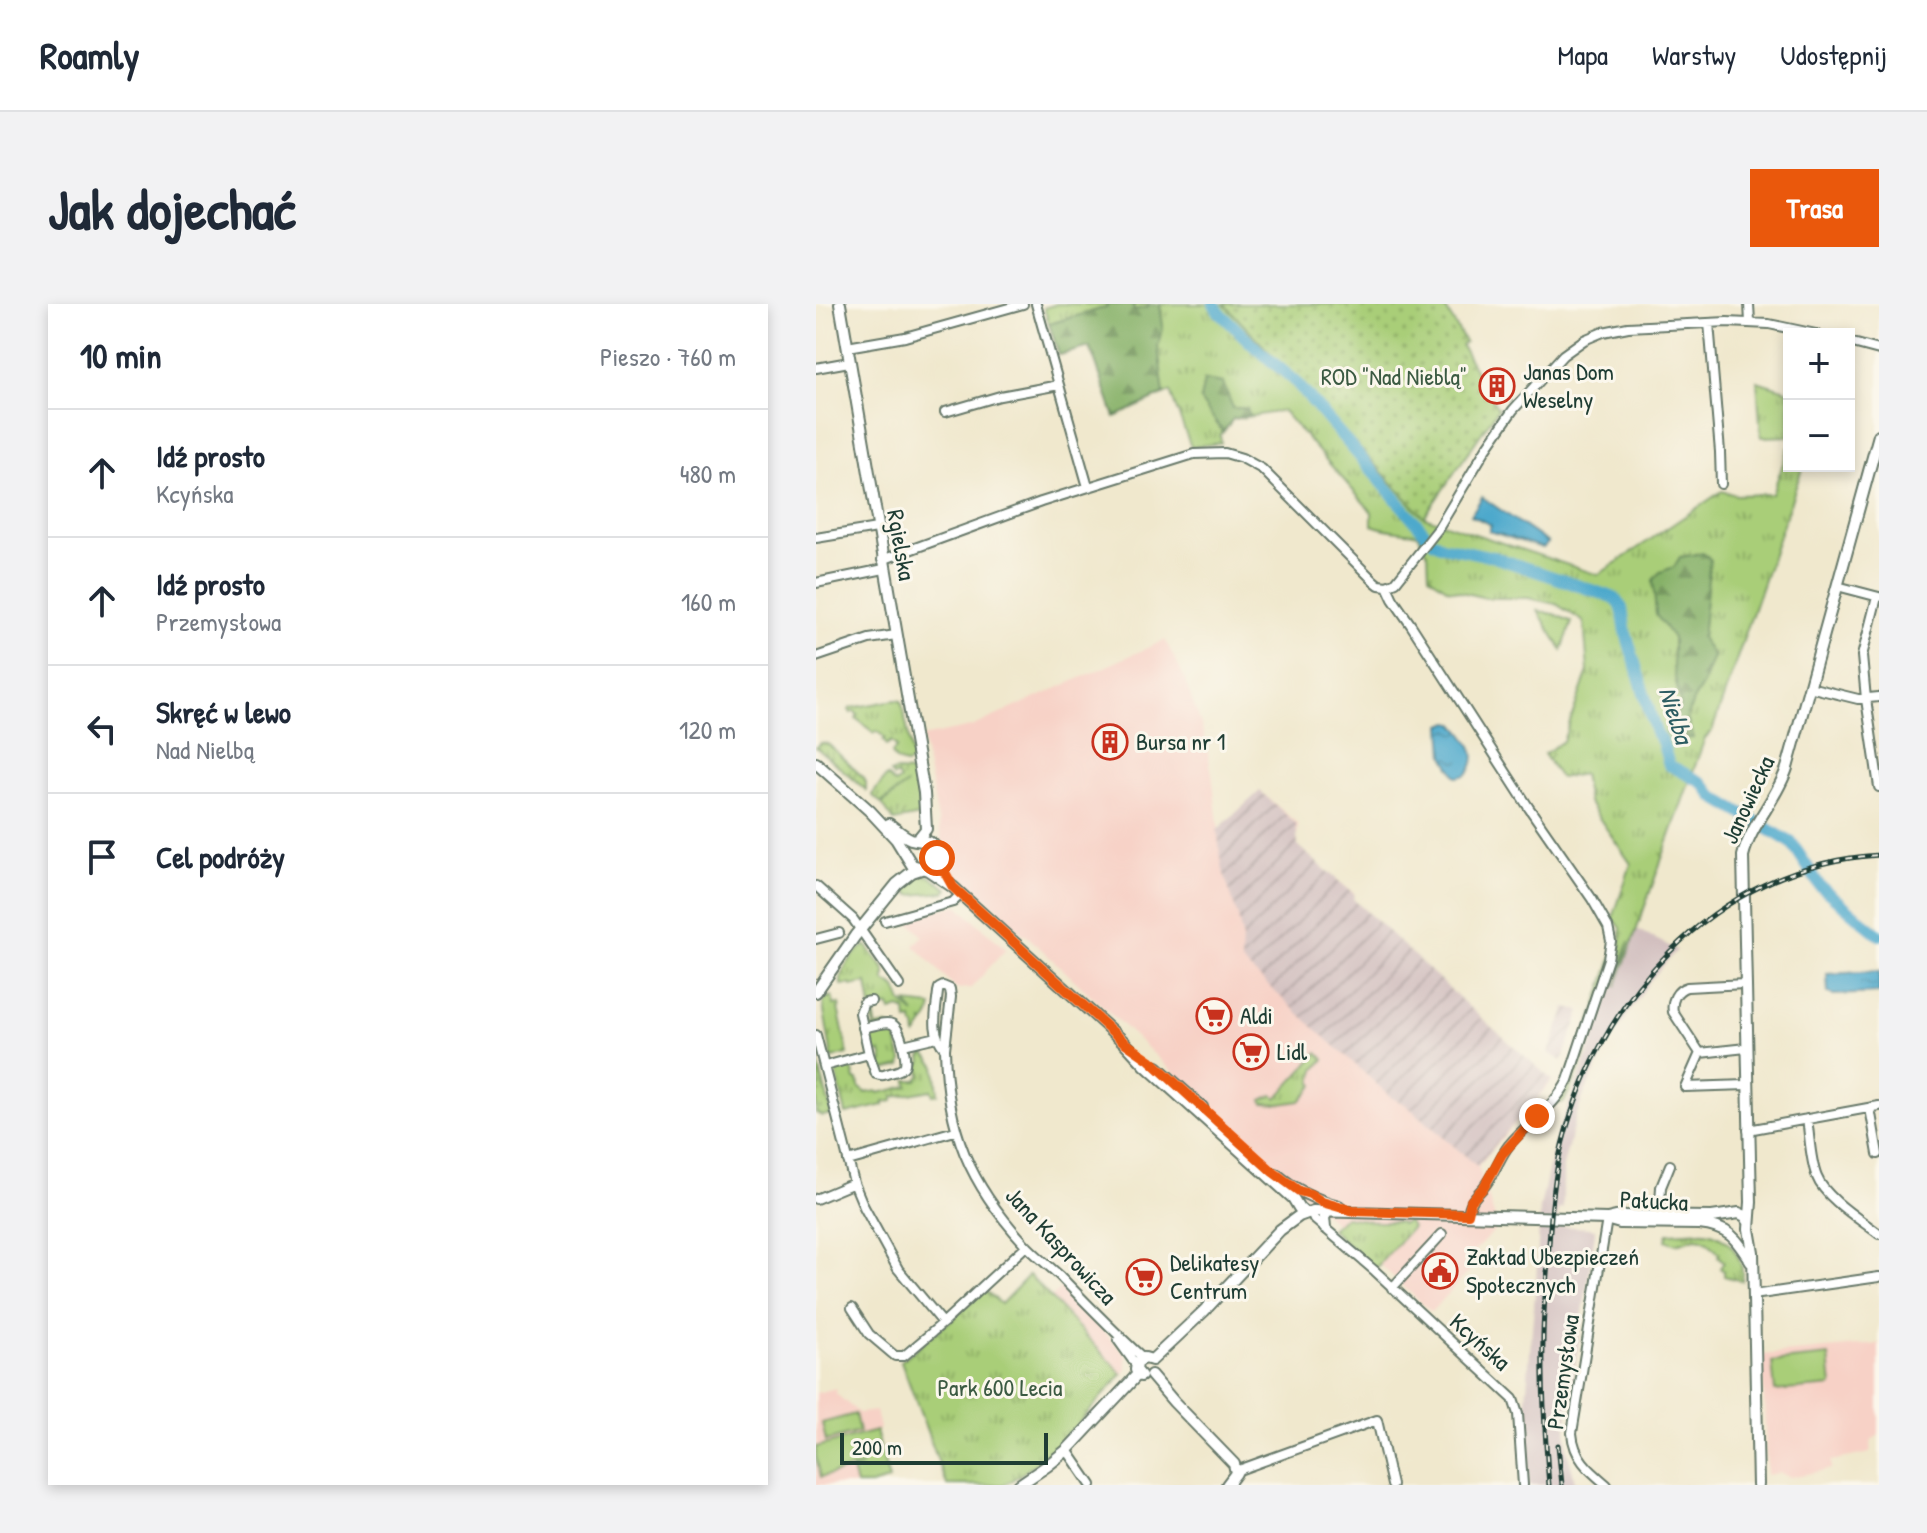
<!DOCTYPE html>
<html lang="pl">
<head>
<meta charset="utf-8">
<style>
  :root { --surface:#fff; --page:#f2f2f3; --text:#1f2937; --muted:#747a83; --line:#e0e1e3; --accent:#ea580c }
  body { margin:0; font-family:"Patrick Hand",sans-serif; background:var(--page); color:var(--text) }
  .controls { position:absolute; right:24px; top:24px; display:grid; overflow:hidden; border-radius:0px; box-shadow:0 4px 12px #0003 }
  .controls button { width:72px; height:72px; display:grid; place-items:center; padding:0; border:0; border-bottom:2px solid var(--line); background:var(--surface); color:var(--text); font:40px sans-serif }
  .scale { position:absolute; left:24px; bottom:20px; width:208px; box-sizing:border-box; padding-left:8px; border:4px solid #1f3d34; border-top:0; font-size:22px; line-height:28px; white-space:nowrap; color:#1f3d34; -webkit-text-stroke:6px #fbf7ec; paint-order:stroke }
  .stop { position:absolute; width:24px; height:24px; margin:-18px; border:6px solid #ea580c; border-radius:50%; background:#fff }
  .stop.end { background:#ea580c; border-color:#fff; box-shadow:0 2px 8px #0008 }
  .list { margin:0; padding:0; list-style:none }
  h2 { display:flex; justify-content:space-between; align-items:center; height:104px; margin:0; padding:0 32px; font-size:34px }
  h2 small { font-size:26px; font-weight:400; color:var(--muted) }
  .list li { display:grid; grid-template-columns:52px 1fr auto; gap:24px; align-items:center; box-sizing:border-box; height:128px; padding:0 32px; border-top:2px solid var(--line) }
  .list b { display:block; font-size:30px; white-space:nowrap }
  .list p { margin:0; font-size:26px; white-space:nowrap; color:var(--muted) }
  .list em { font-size:26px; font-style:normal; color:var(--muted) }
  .icon { flex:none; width:44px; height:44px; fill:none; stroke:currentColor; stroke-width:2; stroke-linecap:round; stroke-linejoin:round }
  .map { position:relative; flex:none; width:1063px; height:1181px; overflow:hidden; border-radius:0px }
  header { display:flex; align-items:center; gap:48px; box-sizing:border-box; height:112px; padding:0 40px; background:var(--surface); border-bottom:2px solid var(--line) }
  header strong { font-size:38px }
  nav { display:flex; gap:44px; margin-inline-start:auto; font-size:28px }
  .intro { display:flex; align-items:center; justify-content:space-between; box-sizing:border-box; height:192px; padding:0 48px }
  h1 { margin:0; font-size:56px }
  .button { padding:20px 36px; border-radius:0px; background:var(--accent); color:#fff; font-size:28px; font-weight:700 }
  main { display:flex; gap:48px; padding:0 48px }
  aside { flex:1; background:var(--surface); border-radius:0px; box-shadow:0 4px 12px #0003 }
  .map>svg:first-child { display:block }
</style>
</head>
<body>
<header>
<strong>Roamly</strong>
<nav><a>Mapa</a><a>Warstwy</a><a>Udostępnij</a></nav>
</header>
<div class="intro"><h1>Jak dojechać</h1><a class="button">Trasa</a></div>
<main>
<aside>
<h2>10 min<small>Pieszo · 760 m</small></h2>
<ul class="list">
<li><svg class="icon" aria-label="ahead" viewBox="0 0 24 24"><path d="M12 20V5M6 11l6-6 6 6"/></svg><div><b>Idź prosto</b><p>Kcyńska</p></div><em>480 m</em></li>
<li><svg class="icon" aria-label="ahead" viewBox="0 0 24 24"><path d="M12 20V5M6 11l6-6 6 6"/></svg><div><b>Idź prosto</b><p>Przemysłowa</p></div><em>160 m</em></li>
<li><svg class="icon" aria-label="left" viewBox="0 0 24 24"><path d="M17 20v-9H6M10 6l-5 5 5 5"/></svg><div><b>Skręć w lewo</b><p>Nad Nielbą</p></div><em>120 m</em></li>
<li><svg class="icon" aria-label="arrive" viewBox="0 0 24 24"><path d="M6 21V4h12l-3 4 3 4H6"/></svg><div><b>Cel podróży</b></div></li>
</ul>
</aside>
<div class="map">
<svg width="1063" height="1181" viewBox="0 0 1063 1181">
  <defs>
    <pattern id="industrial-furrows" width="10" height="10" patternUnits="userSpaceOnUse" patternTransform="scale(2)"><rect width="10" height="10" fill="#d2bfbf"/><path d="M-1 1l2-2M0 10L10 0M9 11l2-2" fill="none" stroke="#aa9c9c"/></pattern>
    <pattern id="grass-tufts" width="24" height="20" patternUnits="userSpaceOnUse" patternTransform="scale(2)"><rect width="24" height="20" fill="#a9ce78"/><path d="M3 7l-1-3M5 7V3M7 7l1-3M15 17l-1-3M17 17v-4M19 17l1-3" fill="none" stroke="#89a863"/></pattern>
    <pattern id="forest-firs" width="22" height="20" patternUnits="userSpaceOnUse" patternTransform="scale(2)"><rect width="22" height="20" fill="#86b168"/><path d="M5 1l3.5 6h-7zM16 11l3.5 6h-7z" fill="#6d9156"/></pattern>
    <pattern id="garden-dots" width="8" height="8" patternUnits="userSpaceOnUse" patternTransform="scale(2)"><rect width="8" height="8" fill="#a9ce78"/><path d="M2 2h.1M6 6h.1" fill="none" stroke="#89a863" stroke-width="1.8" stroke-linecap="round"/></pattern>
    <pattern id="water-ripples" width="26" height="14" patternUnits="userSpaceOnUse" patternTransform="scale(2)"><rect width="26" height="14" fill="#4ea9cc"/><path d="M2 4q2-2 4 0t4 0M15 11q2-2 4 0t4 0" fill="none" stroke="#408ba6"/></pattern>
  </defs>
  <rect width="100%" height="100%" fill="#fbf7ec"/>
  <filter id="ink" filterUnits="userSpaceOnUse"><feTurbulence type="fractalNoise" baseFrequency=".0125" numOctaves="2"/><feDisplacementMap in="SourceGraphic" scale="16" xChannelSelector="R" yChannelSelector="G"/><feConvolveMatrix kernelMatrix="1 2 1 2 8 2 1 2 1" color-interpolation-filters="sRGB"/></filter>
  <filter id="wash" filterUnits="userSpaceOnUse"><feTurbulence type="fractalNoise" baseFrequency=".006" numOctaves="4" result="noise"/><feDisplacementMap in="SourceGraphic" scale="32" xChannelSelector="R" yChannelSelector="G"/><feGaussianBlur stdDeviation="1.8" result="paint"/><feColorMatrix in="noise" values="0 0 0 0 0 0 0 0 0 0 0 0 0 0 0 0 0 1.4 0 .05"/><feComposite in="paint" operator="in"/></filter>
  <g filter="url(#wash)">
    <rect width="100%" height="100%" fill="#f0e8cd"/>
    <!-- built -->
    <path fill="#f7d1c6" d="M349,336L366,369L386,423L396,469L403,528L445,488L482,520L480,544L539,590L535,594L609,665L736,777L662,862L682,923L647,958L655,966L615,1008L210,631H208L190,615L181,610L184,607L158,582L152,585L136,570L129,553L106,433L155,423Z
      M141,601L190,645L155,684L140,685L113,656L98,642L107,632L90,615Z
      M246,983L310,1051L311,1065L306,1070L234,995Z
      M1063,1040V1131L1056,1136L1054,1149L1015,1157V1165L975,1173L963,1169L951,1171L946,1051Z
      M21,1084L20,1090L43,1109L60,1107L64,1125L61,1127L73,1176L57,1181H0V1089Z"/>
    <!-- industrial -->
    <path fill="url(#industrial-furrows)" d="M444,487L480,520L482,542L539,591L537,595L652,702L736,776L661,862L589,800L576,794L425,657L426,633L422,613L407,567L401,526Z
      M750,704L765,707L746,757L733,749Z"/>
    <!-- railway -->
    <path fill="#d2bfbf" d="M818,624L861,646L833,678L792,742L769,788L760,812L747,862V905H743L741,922L774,924L779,925V928L750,1124L751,1146L760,1181H713L710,1095L720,978L724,904L740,831L766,768Z"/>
    <!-- grass -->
    <path fill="url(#grass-tufts)" stroke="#648656" stroke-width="2" d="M241,0H408L608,213L782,271L906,187L920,191L956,190L973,143V162H987L896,427L889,434L800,683L813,638L762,769L748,798L740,800L775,717L798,649L800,638L803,654C805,650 805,630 805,624L797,614L815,560L772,498L767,470L744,474L728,450L747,437L772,367L768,318L740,300L712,294H670L632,285L613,272L612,250L602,230C585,226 573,228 556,221V208L467,107L417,115L404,131L405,139L375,143L354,88L299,113L274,43L243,51L228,4Z
      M941,77L973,87V132L945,133Z
      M722,307L738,310L756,318L746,346Z
      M79,396L85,397L87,404L97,456L91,460C84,460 77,455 76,449L81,443L75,437L71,441L67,436L69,434L61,427L58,429L40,414L42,411L38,407L35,409L33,406L35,404Z
      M5,439L12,440L48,474L50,479V486L0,443Z
      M80,467L95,468L97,476L101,474L104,512L78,517L66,500L91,480L65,499L56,491L71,472L79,480L84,476L80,471L78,473L74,469Z
      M109,569L132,585L129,588L95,591L86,582L95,573Z
      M50,641L69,666V677L80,684L86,699L99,710L90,699L116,702L114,711L109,719L106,717L108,720L100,732L99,722H97L96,716L91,717L90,707L84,704L75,707L73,702L57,706L60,721H58L51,679L35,682L34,680L25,681C23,667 38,648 50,641Z
      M16,692L18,701L24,700V703L22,704L32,750L16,754L7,701L8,695Z
      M71,721L78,725L86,757L85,762L65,767H63L58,760L67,758L65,748L56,750L52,730L53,725Z
      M103,743L119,761L122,790L117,791L115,786L77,793V797L68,798V801L30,810L19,763L35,760L39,776H42L43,783L50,789L61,787L62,789C72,787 81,785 92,782L91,776H101L105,770L101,760L106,759L105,753L107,752Z
      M502,749L508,755L499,766L496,779L498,781L484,797L464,800L448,799L446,796L457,791L461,794Z
      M529,913L562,918H584L585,920L592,917L596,923L559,965L515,925Z
      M852,929C866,929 885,925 898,930C917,937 928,957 926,977L908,972V967L904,964L908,958L902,952L903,950C899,945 894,939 888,936C874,929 866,946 850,936Z
      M213,971L306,1070L241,1144L201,1173L187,1181H131L85,1057L139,1013L169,986L185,1000Z"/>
    <!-- forest -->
    <path fill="url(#forest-firs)" stroke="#52774e" stroke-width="2" d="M291,0H317L318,6L332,3V0H344L347,22L342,43L348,90L299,113L274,43L243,51L233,20L291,3Z
      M388,76L407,79L417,104H431L433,111L417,115L407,128L384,96Z
      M887,249L894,255L886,335L897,352L886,382L877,397L871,414L877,434L865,435L858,415L865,402L857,364V334L840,311L837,276L844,268L858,263L864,253Z"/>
    <!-- garden -->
    <path fill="url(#garden-dots)" stroke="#648656" stroke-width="2" d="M408,0H627L649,38L645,41L682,105L608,213Z
      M0,752L16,810L6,812L0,809V784L4,782L0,771Z"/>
    <!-- pitch -->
    <path fill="#a9ce78" stroke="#648656" stroke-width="2" d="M1013,1052L1016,1082L959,1087L956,1058Z
      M39,1110L43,1128L10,1137L6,1119Z
      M60,1127L73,1176L54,1181H40L36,1166L46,1162L5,1173L0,1153V1143Z"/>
    <!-- water -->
    <path fill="url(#water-ripples)" stroke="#367380" stroke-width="2" d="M666,193L732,239L727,244L673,227L675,221L655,211Z
      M634,418L638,419C648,432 663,445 656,462C652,471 650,472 640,473L628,452L626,421Z
      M1063,667V689L1017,691L1012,689L1011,670Z"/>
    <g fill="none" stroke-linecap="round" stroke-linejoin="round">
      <!-- river -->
      <path stroke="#4ea9cc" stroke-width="12" d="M398,0L403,8L441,45L478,76L610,230
        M618,238L626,242L678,253L799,294L806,304L810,329L840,429L846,437L853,461L887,479L898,493L976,539L1004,582L1063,631"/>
    </g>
  </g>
  <g filter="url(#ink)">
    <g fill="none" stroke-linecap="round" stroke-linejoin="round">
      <defs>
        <path id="minor" d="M220,0L272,183
          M933,0L934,18
          M893,19L904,148L905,180
          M1033,38L1063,46
          M31,43L89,33L207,0
          M0,64L33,58
          M129,108L184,92L243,81
          M0,234L61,224
          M66,256L225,198L378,150L409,149L426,154L446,165L558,277L563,281L571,282L577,295L595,321L713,504L776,595L792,623L795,637L792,655L752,776C739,803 712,818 693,841C683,854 678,872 667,884C659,893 654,897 652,910
          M0,279L68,265
          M571,282L580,278L622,225L670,145L697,106L747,51L768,36L787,28L812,23L911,18L953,20L1000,30
          M1021,282L1063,293
          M1061,293L1046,352L1050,395L1063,483
          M0,353L53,335L80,331
          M993,383L1042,395L1063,393
          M0,582L37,615L83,681
          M69,617L137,598L145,590
          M0,635L23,629
          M127,682L134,685L135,693L129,745C114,729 120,708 122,688L123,684Z
          M47,724C73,718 80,712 87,741L121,733
          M0,731L38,879L48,903L82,965L127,1019
          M129,745C131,826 153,879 208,939C219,951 232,961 244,972C271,1000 298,1028 327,1054
          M884,749L857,708C855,697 860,686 871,683L929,680
          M884,749L869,783L931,781
          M884,749L930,744
          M53,750L60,770C69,772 64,772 74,769C94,765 90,758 87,741
          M9,762L53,750L44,709L48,698L55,697
          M1054,804L1062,850
          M991,815C994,834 994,856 1001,873C1009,894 1045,916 1063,930
          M932,826L1063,802
          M32,857L139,827
          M0,895L38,879
          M495,908L498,915L559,967L697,1095L702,1110L707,1181
          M843,912L845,883L854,861
          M791,915L756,1129C758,1154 773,1166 791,1181
          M576,984L626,930
          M937,991L1063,973
          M36,1004L53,1030L79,1052H88L127,1019L210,942
          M302,1036L320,1061
          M251,1146L275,1181
          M420,1167L561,1116L576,1181"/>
        <path id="tertiary" d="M24,0L108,489L110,525L102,535
          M0,459L54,507L80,535L96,561L112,566L137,583L308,738L329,761L477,894L483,904L489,909
          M0,688L39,632L81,580L96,568L111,563L118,557C124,533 109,539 95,535C87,532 80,525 73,520
          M341,763L386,803
          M460,870C479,886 499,896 523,902
          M793,916L804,919L883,920C913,923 920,934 935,958
          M509,924L508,913L513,906
          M336,1056L388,1007L464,926L483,912L497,907L791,915L804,912L896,913L923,909L929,912L933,918
          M335,1071L358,1098L418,1160L420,1169L411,1181
          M325,1072L320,1066L321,1058L329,1054L336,1056
          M203,1181L231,1162L251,1146L322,1070
          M942,1181L937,948L933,925L935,898L927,552C935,520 961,495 971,464L1063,131"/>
      </defs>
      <!-- minor casing -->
      <use href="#minor" stroke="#68796a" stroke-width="12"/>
      <!-- tertiary casing -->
      <use href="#tertiary" stroke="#68796a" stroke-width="14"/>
      <!-- minor -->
      <use href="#minor" stroke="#fff" stroke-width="8"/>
      <!-- tertiary -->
      <use href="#tertiary" stroke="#fff" stroke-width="10"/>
      <defs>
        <path id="rail" d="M742,1141L746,1181
          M733,1181C729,1133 726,1084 727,1035C727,1009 730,983 732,957C734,922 736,888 743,854C777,699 897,561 1063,551"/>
      </defs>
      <!-- rail casing -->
      <use href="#rail" stroke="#1f3d34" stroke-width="5"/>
      <!-- rail -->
      <use href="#rail" stroke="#fbf7ec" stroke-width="2" stroke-dasharray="6" stroke-linecap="butt"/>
    </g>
  </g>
  <g fill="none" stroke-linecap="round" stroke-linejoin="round" filter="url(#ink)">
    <!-- route -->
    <path stroke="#ea580c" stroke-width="10" d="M121,554L137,583L308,738L334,756L457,868L483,887L494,890L506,898L537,907L652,910L655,897L668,883L686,850L721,812"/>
  </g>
  <!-- icons -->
  <defs>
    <symbol id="building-ring" viewBox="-11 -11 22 22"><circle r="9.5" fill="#fbf7ec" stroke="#c8321e" stroke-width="1.5"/><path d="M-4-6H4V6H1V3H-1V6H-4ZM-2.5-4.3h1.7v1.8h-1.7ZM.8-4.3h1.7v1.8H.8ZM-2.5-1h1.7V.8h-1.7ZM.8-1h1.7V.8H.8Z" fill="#c8321e"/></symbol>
    <symbol id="supermarket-ring" viewBox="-11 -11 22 22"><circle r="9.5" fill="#fbf7ec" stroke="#c8321e" stroke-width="1.5"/><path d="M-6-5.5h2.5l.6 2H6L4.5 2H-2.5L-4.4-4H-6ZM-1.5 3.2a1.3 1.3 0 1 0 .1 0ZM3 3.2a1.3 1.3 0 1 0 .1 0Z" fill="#c8321e"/></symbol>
    <symbol id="civic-ring" viewBox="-11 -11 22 22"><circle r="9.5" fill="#fbf7ec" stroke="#c8321e" stroke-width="1.5"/><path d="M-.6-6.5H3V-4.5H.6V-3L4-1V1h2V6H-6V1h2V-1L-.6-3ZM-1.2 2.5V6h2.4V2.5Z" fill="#c8321e"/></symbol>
  </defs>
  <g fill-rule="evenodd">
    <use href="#building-ring" x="661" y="62" width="40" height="40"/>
    <use href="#building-ring" x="274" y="418" width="40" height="40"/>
    <use href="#supermarket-ring" x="378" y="692" width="40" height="40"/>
    <use href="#supermarket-ring" x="415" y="728" width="40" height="40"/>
    <use href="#civic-ring" x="604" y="947" width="40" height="40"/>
    <use href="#supermarket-ring" x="308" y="953" width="40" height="40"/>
  </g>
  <g text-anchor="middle" stroke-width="6" stroke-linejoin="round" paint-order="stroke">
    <!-- poi labels -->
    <g font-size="24" fill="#1f3d34" stroke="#fbf7ec" text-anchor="start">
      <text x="707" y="76">Janas Dom<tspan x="707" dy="28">Weselny</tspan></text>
      <text x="320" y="446">Bursa nr 1</text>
      <text x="424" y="720">Aldi</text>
      <text x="461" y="756">Lidl</text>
      <text x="650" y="961">Zakład Ubezpieczeń<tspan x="650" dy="28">Społecznych</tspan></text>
      <text x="354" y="967">Delikatesy<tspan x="354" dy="28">Centrum</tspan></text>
    </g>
    <!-- park labels -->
    <g font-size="24" fill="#3b5a42" stroke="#fbf7ec">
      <text x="578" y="81">ROD "Nad Nieblą"</text>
      <text x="184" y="1092">Park 600 Lecia</text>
    </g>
    <!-- street labels -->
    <g font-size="24" fill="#1f3d34" stroke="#fbf7ec">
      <text transform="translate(85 241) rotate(80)" y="8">Rgielska</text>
      <text transform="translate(932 496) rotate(-65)" y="8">Janowiecka</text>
      <text transform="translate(838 897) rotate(3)" y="8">Pałucka</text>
      <text transform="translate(245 942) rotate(47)" y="8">Jana Kasprowicza</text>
      <text transform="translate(664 1038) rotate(42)" y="8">Kcyńska</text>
      <text transform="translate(747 1068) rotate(-82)" y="8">Przemysłowa</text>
    </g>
    <!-- water labels -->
    <g font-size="26" font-style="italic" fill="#2d5d62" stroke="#fbf7ec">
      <text transform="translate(860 411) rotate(72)" y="9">Nielba</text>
    </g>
  </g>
</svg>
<div class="controls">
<button>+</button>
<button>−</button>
</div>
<div class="scale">200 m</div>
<div class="stop" style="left:121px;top:554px"></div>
<div class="stop end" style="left:721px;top:812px"></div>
</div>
</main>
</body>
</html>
